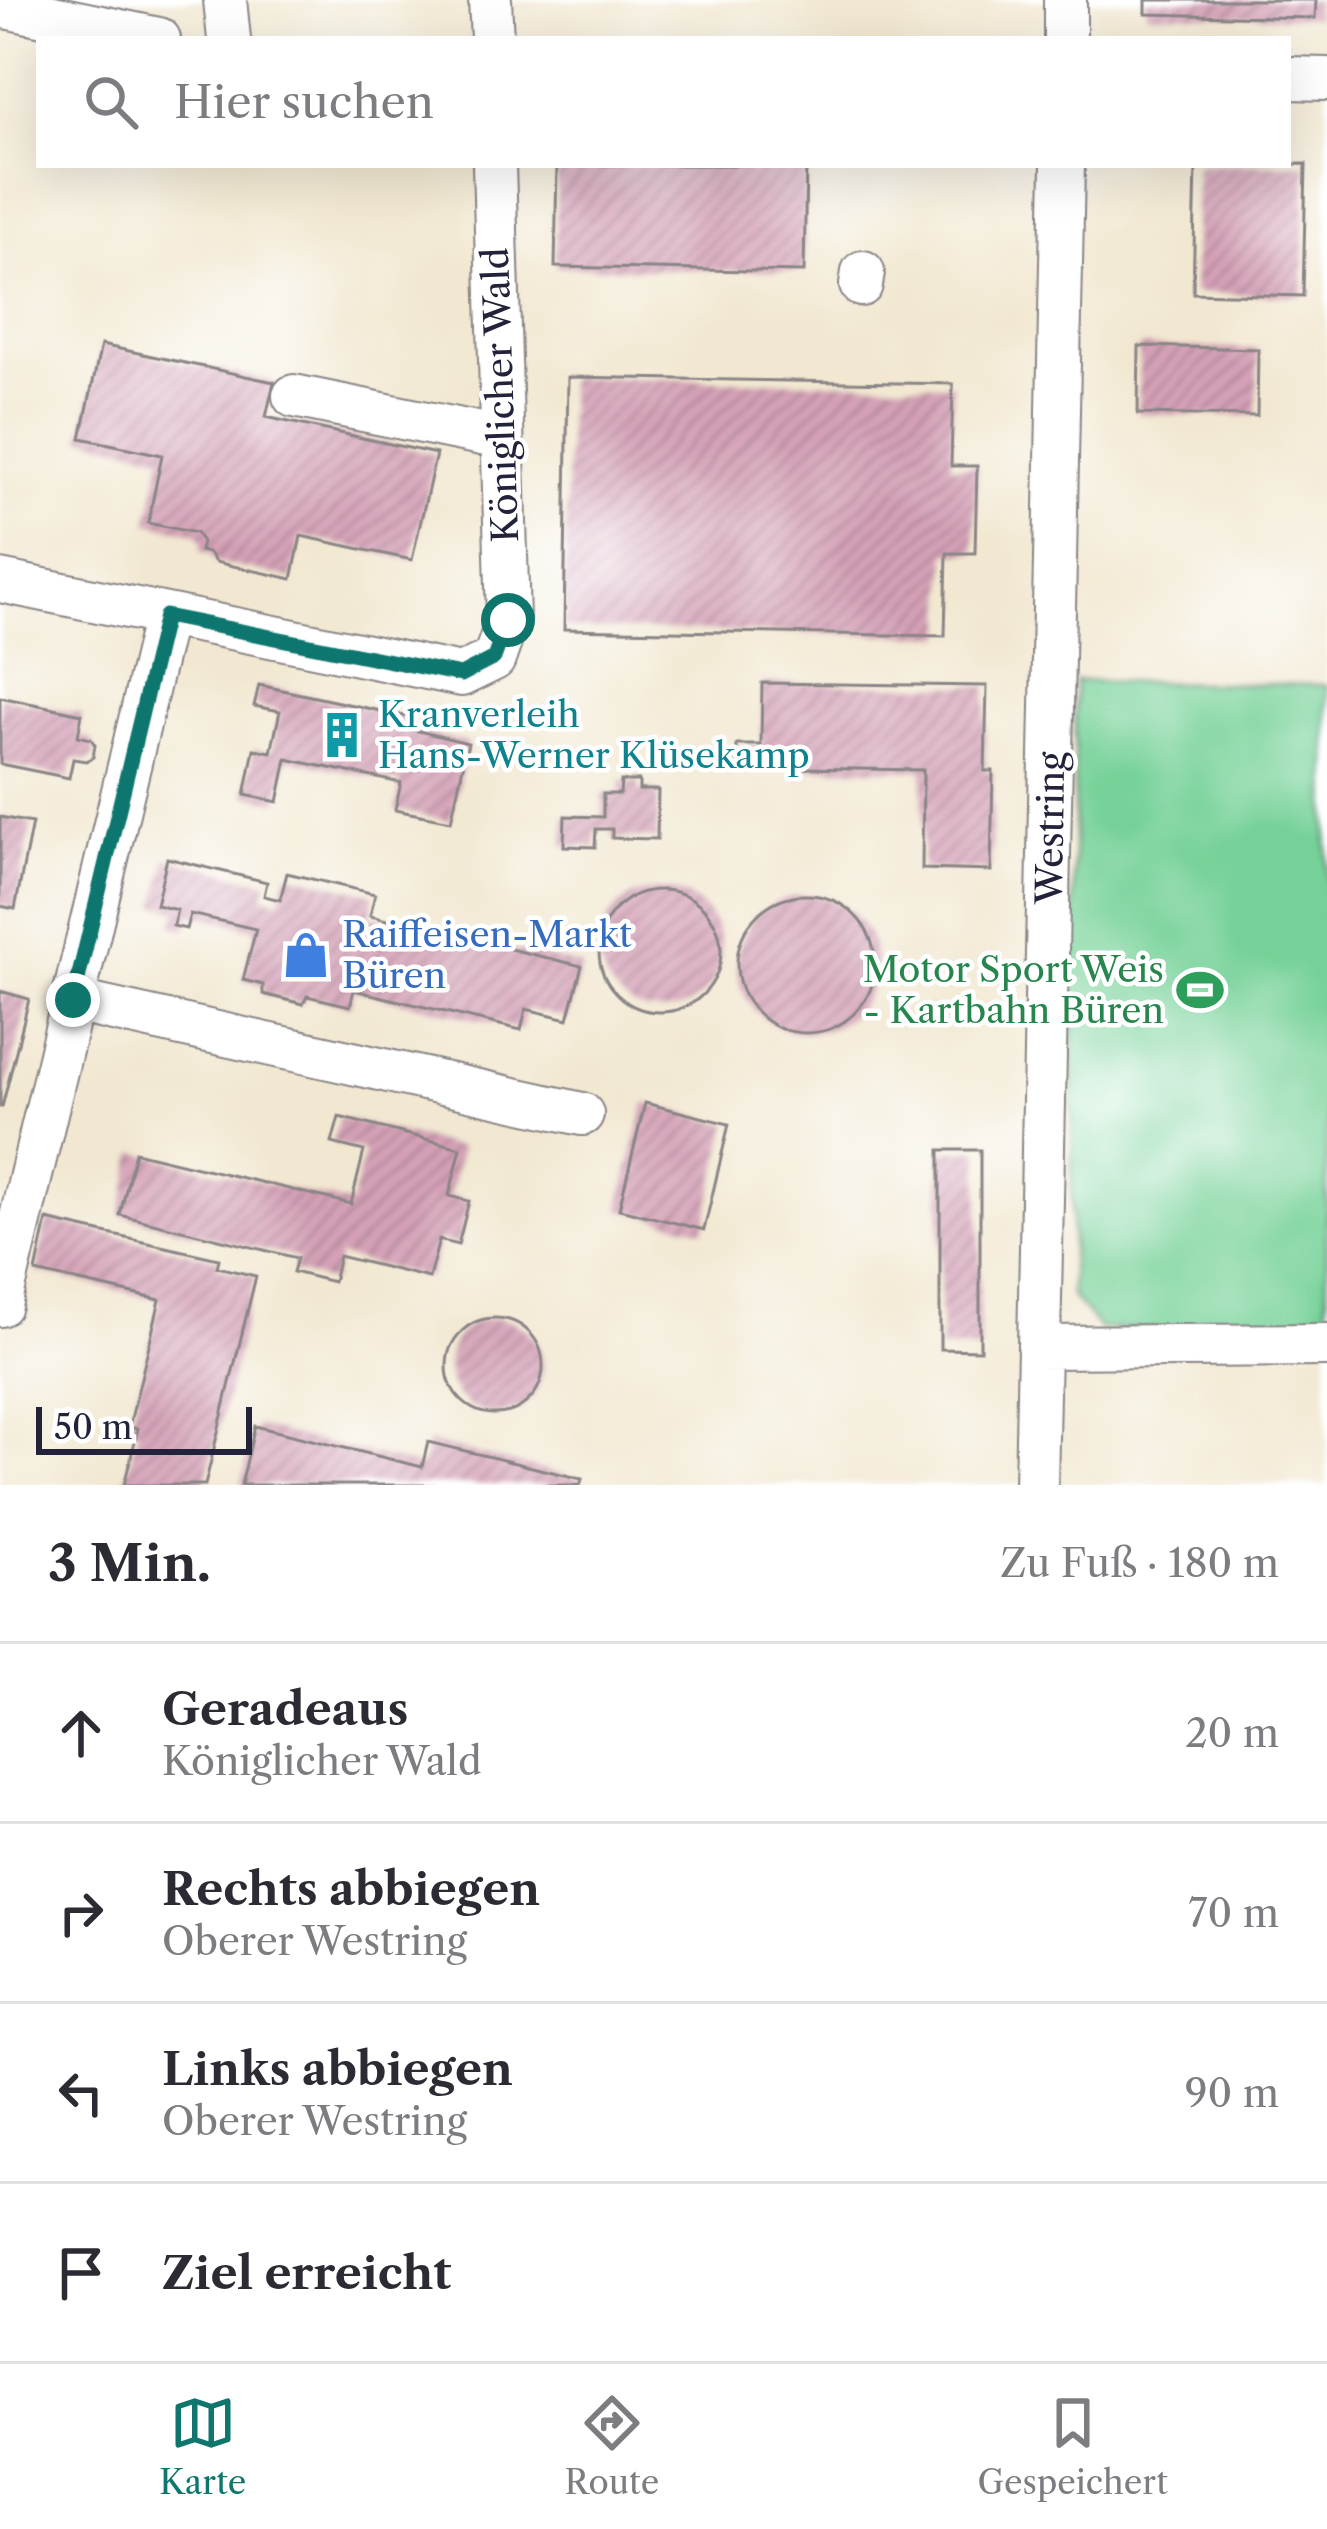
<!DOCTYPE html>
<html lang="de">
<head>
<meta charset="utf-8">
<style>
  :root { --surface:#fff; --page:#f7f7f7; --text:#2b2b33; --muted:#7c7c81; --line:#e1e1e2; --accent:#0f766e }
  body { margin:0; font-family:"Libre Caslon Text",serif; background:var(--page); color:var(--text) }
  .scale { position:absolute; left:36px; bottom:30px; width:216px; box-sizing:border-box; padding-left:12px; border:6px solid #22223b; border-top:0; font-size:33px; line-height:42px; white-space:nowrap; color:#22223b; -webkit-text-stroke:9px #fff; paint-order:stroke }
  .stop { position:absolute; width:36px; height:36px; margin:-27px; border:9px solid #0f766e; border-radius:50%; background:#fff }
  .stop.end { background:#0f766e; border-color:#fff; box-shadow:0 3px 12px #0008 }
  .list { margin:0; padding:0; list-style:none }
  h2 { display:flex; justify-content:space-between; align-items:center; height:156px; margin:0; padding:0 48px; font-size:51px }
  h2 small { font-size:39px; font-weight:400; color:var(--muted) }
  .list li { display:grid; grid-template-columns:78px 1fr auto; gap:36px; align-items:center; box-sizing:border-box; height:180px; padding:0 48px; border-top:3px solid var(--line) }
  .list b { display:block; font-size:45px; white-space:nowrap }
  .list p { margin:0; font-size:39px; white-space:nowrap; color:var(--muted) }
  .list em { font-size:39px; font-style:normal; color:var(--muted) }
  .icon { flex:none; width:66px; height:66px; fill:none; stroke:currentColor; stroke-width:2; stroke-linecap:round; stroke-linejoin:round }
  .map { position:relative; flex:none; width:1327px; height:1485px; overflow:hidden }
  .search { position:absolute; background:var(--surface); box-shadow:0 12px 48px #0002; left:36px; right:36px; top:36px; height:132px; display:flex; align-items:center; gap:30px; box-sizing:border-box; padding:0 42px; border-radius:0px; color:var(--muted); font-size:45px }
  .sheet { height:876px; background:var(--surface) }
  nav { display:flex; justify-content:space-around; align-items:center; box-sizing:border-box; height:168px; border-top:3px solid var(--line); background:var(--surface); font-size:33px; color:var(--muted) }
  nav a { display:grid; justify-items:center; gap:6px }
  nav .on { color:var(--accent) }
  .map>svg:first-child { display:block }
</style>
</head>
<body>
<div class="map">
<svg width="1327" height="1485" viewBox="0 0 1327 1485">
  <defs>
    <pattern id="building-hatch" width="6" height="6" patternUnits="userSpaceOnUse" patternTransform="scale(3)"><rect width="6" height="6" fill="#d5a1b7"/><path d="M-1 1l2-2M0 6l6-6M5 7l2-2" fill="none" stroke="#ac8396"/></pattern>
  </defs>
  <rect width="100%" height="100%" fill="#fff"/>
  <filter id="ink" filterUnits="userSpaceOnUse"><feTurbulence type="fractalNoise" baseFrequency=".00833" numOctaves="2"/><feDisplacementMap in="SourceGraphic" scale="24" xChannelSelector="R" yChannelSelector="G"/><feConvolveMatrix kernelMatrix="1 2 1 2 8 2 1 2 1" color-interpolation-filters="sRGB"/></filter>
  <filter id="wash" filterUnits="userSpaceOnUse"><feTurbulence type="fractalNoise" baseFrequency=".004" numOctaves="4" result="noise"/><feDisplacementMap in="SourceGraphic" scale="48" xChannelSelector="R" yChannelSelector="G"/><feGaussianBlur stdDeviation="2.7" result="paint"/><feColorMatrix in="noise" values="0 0 0 0 0 0 0 0 0 0 0 0 0 0 0 0 0 1.4 0 .05"/><feComposite in="paint" operator="in"/></filter>
  <g filter="url(#wash)">
    <rect width="100%" height="100%" fill="#f2e8d1"/>
    <!-- garden -->
    <path fill="#76d198" stroke="#4c7a6a" stroke-width="3" d="M1075,681L1327,685V1330L1100,1329L1071,1296Z"/>
    <g id="blocks">
      <!-- building -->
      <path fill="url(#building-hatch)" d="M1146,0H1316L1315,18L1146,14Z
        M1306,164L1303,296L1193,293L1196,165Z
        M557,165H806L804,272L555,267Z
        M101,345L274,382L266,417L436,454L412,560L301,536L292,579L215,562L209,553L200,551L202,542L196,533L148,523L162,455L81,438Z
        M1139,346L1258,349L1257,416L1138,414Z
        M568,377L953,384L951,466H977L975,553H947L945,636L564,629Z
        M762,683L987,686L985,771H993L991,871L922,869L923,770L736,767L737,745H761Z
        M259,685L413,718L410,729L468,743L451,821L395,810L401,783L287,759L278,802L245,795L254,749L271,752L280,711L254,706Z
        M0,697L82,714L78,736L91,739L95,745L93,757L86,761L73,759L69,778L0,764Z
        M621,781H639V790H658L657,839L612,838V829H596L595,847L564,846L565,816L603,817V794H620Z
        M0,817L32,823L15,909L0,906Z
        M167,858L267,882L264,896L280,900L287,873L375,894L370,916L582,966L568,1019L526,1009L521,1030L354,990L350,1006L307,996L303,1004L263,994V985L243,980L256,929L190,914L186,929L173,926L177,910L156,905Z
        M599 951a61 61 0 1 1 122 0a61 61 0 1 1-122 0Z
        M737 964a69 69 0 1 1 138 0a69 69 0 1 1-138 0Z
        M0,991L29,999L2,1107H0Z
        M645,1103L729,1124L704,1230L619,1209Z
        M339,1117L461,1148L449,1196L469,1201L458,1245L439,1240L429,1278L339,1256L333,1282L293,1272L297,1258L120,1215L135,1152L351,1204L364,1151L332,1143Z
        M940,1150H980V1350L940,1349Z
        M47,1220L219,1259L217,1267L256,1276L205,1485H124L138,1429L129,1427L160,1300L36,1272Z
        M447 1366a48 48 0 1 1 96 0a48 48 0 1 1-96 0Z
        M255,1426L422,1467L428,1442L582,1479L580,1485H241Z"/>
    </g>
  </g>
  <g filter="url(#ink)">
    <use href="#blocks" fill-opacity="0" stroke="#8a8586" stroke-width="3"/>
    <g fill="none" stroke-linecap="round" stroke-linejoin="round">
      <defs>
        <path id="minor" d="M225,0L229,39
          M490,0L492,39
          M0,6L159,39
          M1065,39V0
          M1288,78L1327,79
          M1063,165L1039,1347L1327,1345
          M861,285L863,272
          M294,396L501,438
          M0,581L461,675L494,659L508,619L494,165
          M73,1001L582,1114
          M0,1305L165,616
          M1036,1485L1039,1347"/>
      </defs>
      <!-- minor casing -->
      <use href="#minor" stroke="#8a8586" stroke-width="46"/>
      <!-- minor -->
      <use href="#minor" stroke="#fff" stroke-width="42"/>
    </g>
  </g>
  <g fill="none" stroke-linecap="round" stroke-linejoin="round" filter="url(#ink)">
    <!-- route -->
    <path stroke="#0f766e" stroke-width="15" d="M73,1000L165,616L461,675L494,658L508,620"/>
  </g>
  <!-- icons -->
  <defs>
    <symbol id="building-bare" viewBox="-9 -9 18 18"><path d="M-4-6H4V6H1V3H-1V6H-4ZM-2.5-4.3h1.7v1.8h-1.7ZM.8-4.3h1.7v1.8H.8ZM-2.5-1h1.7V.8h-1.7ZM.8-1h1.7V.8H.8Z" fill="#0f9aa8" stroke="#fff" stroke-width="2.5" paint-order="stroke"/></symbol>
    <symbol id="shop-bare" viewBox="-9 -9 18 18"><path d="M-5-2.5h2.3a2.7 3.5 0 0 1 5.4 0H5L5.5 6h-11ZM-1.5-2.5h3a1.5 2.3 0 0 0-3 0Z" fill="#3f7fe0" stroke="#fff" stroke-width="2.5" paint-order="stroke"/></symbol>
    <symbol id="stadium-bare" viewBox="-9 -9 18 18"><path d="M0-5a6.5 5 0 1 0 0 10a6.5 5 0 1 0 0-10ZM-3.5-1.8h7v3.6h-7Z" fill="#2e9e5b" stroke="#fff" stroke-width="2.5" paint-order="stroke"/></symbol>
  </defs>
  <g fill-rule="evenodd">
    <use href="#building-bare" x="309" y="702" width="66" height="66"/>
    <use href="#shop-bare" x="273" y="922" width="66" height="66"/>
    <use href="#stadium-bare" x="1167" y="957" width="66" height="66"/>
  </g>
  <g text-anchor="middle" stroke-width="9" stroke-linejoin="round" paint-order="stroke">
    <!-- street labels -->
    <g font-size="36" fill="#22223b" stroke="#fff">
      <text transform="translate(500 395) rotate(-92)" y="13">Königlicher Wald</text>
      <text transform="translate(1050 828) rotate(-89)" y="13">Westring</text>
    </g>
    <!-- culture labels -->
    <g font-size="36" fill="#0d838f" stroke="#fff" text-anchor="start">
      <text x="378" y="727">Kranverleih<tspan x="378" dy="41">Hans-Werner Klüsekamp</tspan></text>
    </g>
    <!-- shop labels -->
    <g font-size="36" fill="#366cbe" stroke="#fff" text-anchor="start">
      <text x="342" y="947">Raiffeisen-Markt<tspan x="342" dy="41">Büren</tspan></text>
    </g>
    <!-- leisure labels -->
    <g font-size="36" fill="#27864d" stroke="#fff" text-anchor="end">
      <text x="1164" y="982">Motor Sport Weis<tspan x="1164" dy="41">- Kartbahn Büren</tspan></text>
    </g>
  </g>
</svg>
<div class="scale">50 m</div>
<div class="stop" style="left:508px;top:620px"></div>
<div class="stop end" style="left:73px;top:1000px"></div>
<div class="search"><svg class="icon" aria-label="search" viewBox="0 0 24 24"><circle cx="10" cy="10" r="6"/><path d="M15 15l6 6"/></svg>Hier suchen</div>
</div>
<section class="sheet">
<h2>3 Min.<small>Zu Fuß · 180 m</small></h2>
<ul class="list">
<li><svg class="icon" aria-label="ahead" viewBox="0 0 24 24"><path d="M12 20V5M6 11l6-6 6 6"/></svg><div><b>Geradeaus</b><p>Königlicher Wald</p></div><em>20 m</em></li>
<li><svg class="icon" aria-label="right" viewBox="0 0 24 24"><path d="M7 20v-9h11M14 6l5 5-5 5"/></svg><div><b>Rechts abbiegen</b><p>Oberer Westring</p></div><em>70 m</em></li>
<li><svg class="icon" aria-label="left" viewBox="0 0 24 24"><path d="M17 20v-9H6M10 6l-5 5 5 5"/></svg><div><b>Links abbiegen</b><p>Oberer Westring</p></div><em>90 m</em></li>
<li><svg class="icon" aria-label="arrive" viewBox="0 0 24 24"><path d="M6 21V4h12l-3 4 3 4H6"/></svg><div><b>Ziel erreicht</b></div></li>
</ul>
</section>
<nav>
<a class="on"><svg class="icon" aria-label="map" viewBox="0 0 24 24"><path d="M3 6l6-2 6 2 6-2v14l-6 2-6-2-6 2zM9 4v14M15 6v14"/></svg>Karte</a>
<a><svg class="icon" aria-label="directions" viewBox="0 0 24 24"><path d="M12 3l9 9-9 9-9-9zM9 14v-3h6M13 9l2 2-2 2"/></svg>Route</a>
<a><svg class="icon" aria-label="saved" viewBox="0 0 24 24"><path d="M7 4h10v16l-5-4-5 4z"/></svg>Gespeichert</a>
</nav>
</body>
</html>
